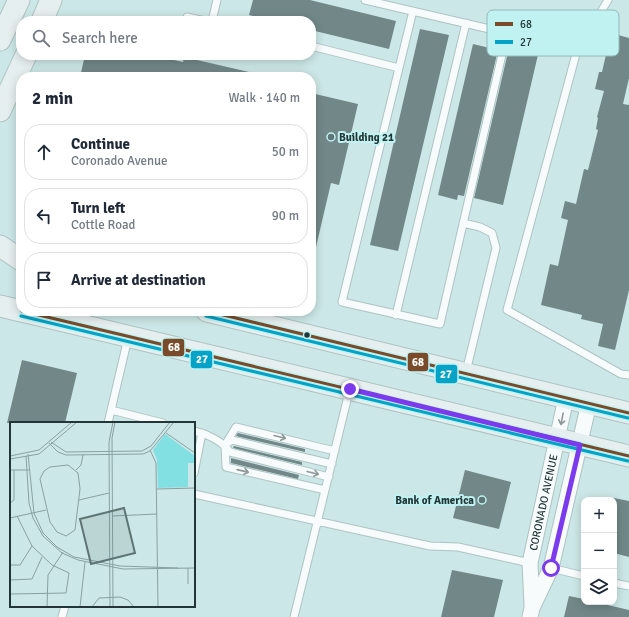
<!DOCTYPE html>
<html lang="en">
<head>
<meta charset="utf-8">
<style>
  :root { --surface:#fff; --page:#f6f6f7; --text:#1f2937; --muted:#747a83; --line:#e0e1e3 }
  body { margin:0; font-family:Signika,sans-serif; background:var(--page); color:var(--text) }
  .controls { position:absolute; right:12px; bottom:12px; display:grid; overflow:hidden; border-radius:8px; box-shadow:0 2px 10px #0003 }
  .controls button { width:36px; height:36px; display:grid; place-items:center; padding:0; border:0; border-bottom:1px solid var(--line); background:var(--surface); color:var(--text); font:20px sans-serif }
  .stop { position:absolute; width:12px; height:12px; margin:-9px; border:3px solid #7c3aed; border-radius:50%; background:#fff }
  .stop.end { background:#7c3aed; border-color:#fff; box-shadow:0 1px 4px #0008 }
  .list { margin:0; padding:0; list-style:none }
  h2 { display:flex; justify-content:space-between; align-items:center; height:52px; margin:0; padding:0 16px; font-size:17px }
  h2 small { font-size:13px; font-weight:400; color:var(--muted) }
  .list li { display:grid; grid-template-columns:26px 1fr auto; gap:12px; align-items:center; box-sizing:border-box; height:56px; margin:0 8px 8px; padding:0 8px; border:1px solid var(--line); border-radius:16px }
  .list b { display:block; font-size:15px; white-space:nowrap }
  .list p { margin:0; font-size:13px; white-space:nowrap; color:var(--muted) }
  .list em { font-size:13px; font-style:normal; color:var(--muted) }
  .icon { flex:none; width:22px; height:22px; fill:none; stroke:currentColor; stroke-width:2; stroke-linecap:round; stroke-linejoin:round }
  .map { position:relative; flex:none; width:629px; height:617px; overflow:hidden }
  .search { position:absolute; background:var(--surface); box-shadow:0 2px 10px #0003; left:16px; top:16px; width:300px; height:44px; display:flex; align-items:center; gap:10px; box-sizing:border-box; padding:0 14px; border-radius:16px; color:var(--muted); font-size:15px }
  .panel { position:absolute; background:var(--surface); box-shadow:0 2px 10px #0003; left:16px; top:72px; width:300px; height:244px; border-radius:16px }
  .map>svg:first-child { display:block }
</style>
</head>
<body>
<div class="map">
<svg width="629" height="617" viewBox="0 0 629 617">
  <rect width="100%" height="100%" fill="#cce7e7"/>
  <!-- building -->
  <path fill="#728888" d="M253,0H310L396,21L389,49L311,30V21H272L249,15Z
    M420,29L449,35L398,251L370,245Z
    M611,33L629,38V78L623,104L629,105V290L615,350L598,346L603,324L581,319L582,315L541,305L550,264L558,266L568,220L561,218L565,201L576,204L584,169L588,170L598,130L596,129L598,118L597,117L604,91L595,89L599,72H602Z
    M512,40L540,46L503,205L474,198L508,52H509Z
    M473,44L498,50L464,196L458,195L457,200L438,195Z
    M85,55H152L183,62L184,57L249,72L248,77H80Z
    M311,93L358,104L339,185L331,183L316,247L311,246Z
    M22,360L77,373L65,423H7Z
    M238,433L305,449V452L236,436Z
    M234,446L302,462V465L233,448Z
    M231,458L299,475L298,479L231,463Z
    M465,470L511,482L499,529L453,518Z
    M614,498L629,501V557L614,553Z
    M452,570L503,580L494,617H441Z
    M569,596L584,599V602H595L629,610V617H564Z"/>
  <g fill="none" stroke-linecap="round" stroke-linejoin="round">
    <defs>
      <path id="lane" d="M608,0L576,54L507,310L621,374L629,375
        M187,17L205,21
        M212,21L217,0
        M311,46L399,68L342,302L440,324L507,33L365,0
        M399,68L413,11
        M463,223L480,227L492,233L496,248L466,372
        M396,315L466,23
        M111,410L163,423
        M108,423L128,338
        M194,431C207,434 222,441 230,452L329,477
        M226,444L232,440L332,464
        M194,473L202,433
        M325,490L226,467L225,445L236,427L335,451
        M194,494L430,546L458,547L530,563
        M551,568L584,576
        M614,583L629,586
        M62,617L65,606
        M294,617L349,392"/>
      <g id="street">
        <path id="s1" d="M532,605L530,563L566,398"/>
        <path d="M530,617L532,608L551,568L589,403"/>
      </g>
      <path id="secondary" d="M42,21L51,0
        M0,40L19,0
        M0,111L26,55
        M0,246L21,260
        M0,306L21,311
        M22,311L629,456
        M207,311L629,413"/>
    </defs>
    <!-- lane casing -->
    <use href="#lane" stroke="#aec3c3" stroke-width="9"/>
    <!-- street casing -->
    <use href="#street" stroke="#aec3c3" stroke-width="17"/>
    <!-- secondary casing -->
    <use href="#secondary" stroke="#aec3c3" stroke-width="23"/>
    <!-- lane -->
    <use href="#lane" stroke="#f7fbfb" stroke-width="7"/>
    <!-- street -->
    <use href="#street" stroke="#f7fbfb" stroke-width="15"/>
    <!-- secondary -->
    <use href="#secondary" stroke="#e6efef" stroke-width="21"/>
    <defs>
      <path id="bus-1" d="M22,311L629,456
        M207,311L629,413"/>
      <path id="bus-2" d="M21,316L628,461
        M206,316L628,418"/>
    </defs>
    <!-- bus-1 casing -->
    <use href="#bus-1" stroke="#c1f2f2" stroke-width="6"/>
    <!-- bus-2 casing -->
    <use href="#bus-2" stroke="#c1f2f2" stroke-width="6"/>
    <!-- bus-1 -->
    <use href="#bus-1" stroke="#7a4b2a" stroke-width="3"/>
    <!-- bus-2 -->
    <use href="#bus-2" stroke="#02a3c6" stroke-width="3"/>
  </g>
  <!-- one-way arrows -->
  <defs><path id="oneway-shaft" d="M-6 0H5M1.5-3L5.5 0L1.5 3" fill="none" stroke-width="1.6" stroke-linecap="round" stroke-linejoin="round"/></defs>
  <g stroke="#8d9899">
    <use href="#oneway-shaft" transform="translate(562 419) rotate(101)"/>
    <use href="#oneway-shaft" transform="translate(280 437) rotate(14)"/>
    <use href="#oneway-shaft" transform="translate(243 471) rotate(13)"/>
    <use href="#oneway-shaft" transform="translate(313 473) rotate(14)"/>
  </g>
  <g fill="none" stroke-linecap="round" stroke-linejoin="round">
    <!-- route -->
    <path stroke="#7c3aed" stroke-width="5" d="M350,389L580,445L551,568"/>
  </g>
  <!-- markers -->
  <g fill="#5e7475" stroke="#c1f2f2" stroke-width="1.5">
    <circle cx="331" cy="137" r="4"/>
    <circle cx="482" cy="500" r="4"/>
  </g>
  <circle fill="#233637" stroke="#c1f2f2" stroke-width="1.5" cx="307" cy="335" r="3.5"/>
  <g text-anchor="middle" stroke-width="4" stroke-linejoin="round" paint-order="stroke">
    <!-- poi labels -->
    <g font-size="11" font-weight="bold" fill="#233637" stroke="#c1f2f2" text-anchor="start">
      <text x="339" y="141">Building 21</text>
      <text x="474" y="504" text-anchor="end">Bank of America</text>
    </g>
    <!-- street labels -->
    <g font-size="11" fill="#233637" stroke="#c1f2f2">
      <text dy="4" stroke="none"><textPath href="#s1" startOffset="104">CORONADO AVENUE</textPath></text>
    </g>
  </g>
  <!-- overview -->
  <g transform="translate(10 422)">
    <rect width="185" height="185" fill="#cce7e7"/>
    <path d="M155,12L185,34V41H178V65L148,66L147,38L143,28Z" fill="#82e0e2"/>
    <path fill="none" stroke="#88a0a1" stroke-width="1" d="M156,11L185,31M41,20L56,30L132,29L141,24L160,0M39,21L48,30L56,33L133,32L140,29L164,0M140,28L146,41L148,185M18,32L24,91L33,111L47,125L64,135L110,144L168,146M0,34L29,28L62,0M16,34L19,81L23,96L33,114L52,131L68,138L113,147L185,146M0,37L29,32L67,0M58,43L68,51L70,67L65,108L56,114L47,110L40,100L30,57L34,49L40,45ZM0,48H19M66,48L71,43L73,33M147,67L185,66M69,78L99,71M0,81L4,78V48M103,94L147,92M0,96L36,88M0,143H10L22,124M178,146V162M0,158L22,157L32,135M0,172L56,171L59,151L42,143L22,124L7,94M37,185L38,153L53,130M70,185L75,140M82,185L89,176L110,175L118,178L124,185M100,185L99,20L103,0M103,185L102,16L105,0M106,185H119"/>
    <path fill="#5e7475" fill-opacity="0.15" stroke="#5e7475" stroke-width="2" d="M114,86L125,131L81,142L70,97Z"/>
    <rect width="185" height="185" fill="none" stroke="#233637" stroke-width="2"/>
  </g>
  <!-- legend -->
  <rect x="487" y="10" width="132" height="46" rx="6" fill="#c1f2f2" stroke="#92baba" stroke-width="1"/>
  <rect x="495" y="22" width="18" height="4" fill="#7a4b2a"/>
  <rect x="495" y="40" width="18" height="4" fill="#02a3c6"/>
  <g font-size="11" fill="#233637">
    <text x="520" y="28">68</text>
    <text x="520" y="46">27</text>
  </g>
  <g stroke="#c1f2f2" stroke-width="1.5">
    <rect x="162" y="338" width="23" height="19" rx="4" fill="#7a4b2a"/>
    <rect x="190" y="350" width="23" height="19" rx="4" fill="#02a3c6"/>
    <rect x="407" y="352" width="22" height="20" rx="4" fill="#7a4b2a"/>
    <rect x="435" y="364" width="23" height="20" rx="4" fill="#02a3c6"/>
  </g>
  <g font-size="11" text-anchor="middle" font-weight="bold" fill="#fff">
    <text x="174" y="351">68</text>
    <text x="202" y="363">27</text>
    <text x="418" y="366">68</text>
    <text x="446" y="378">27</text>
  </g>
</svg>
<div class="controls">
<button>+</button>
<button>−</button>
<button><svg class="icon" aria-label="layers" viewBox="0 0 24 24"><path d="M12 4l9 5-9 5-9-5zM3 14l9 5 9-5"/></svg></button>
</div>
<div class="stop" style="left:551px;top:568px"></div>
<div class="stop end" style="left:350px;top:389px"></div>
<div class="search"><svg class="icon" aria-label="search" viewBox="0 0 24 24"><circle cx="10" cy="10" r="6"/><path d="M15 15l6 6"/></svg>Search here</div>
<section class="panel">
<h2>2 min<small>Walk · 140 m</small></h2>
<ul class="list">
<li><svg class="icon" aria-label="ahead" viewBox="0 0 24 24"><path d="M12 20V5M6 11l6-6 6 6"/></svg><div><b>Continue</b><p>Coronado Avenue</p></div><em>50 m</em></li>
<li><svg class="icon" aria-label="left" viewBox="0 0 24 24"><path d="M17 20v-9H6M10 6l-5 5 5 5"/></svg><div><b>Turn left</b><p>Cottle Road</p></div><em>90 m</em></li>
<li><svg class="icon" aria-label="arrive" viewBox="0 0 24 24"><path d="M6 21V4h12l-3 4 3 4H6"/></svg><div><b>Arrive at destination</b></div></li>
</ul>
</section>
</div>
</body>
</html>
